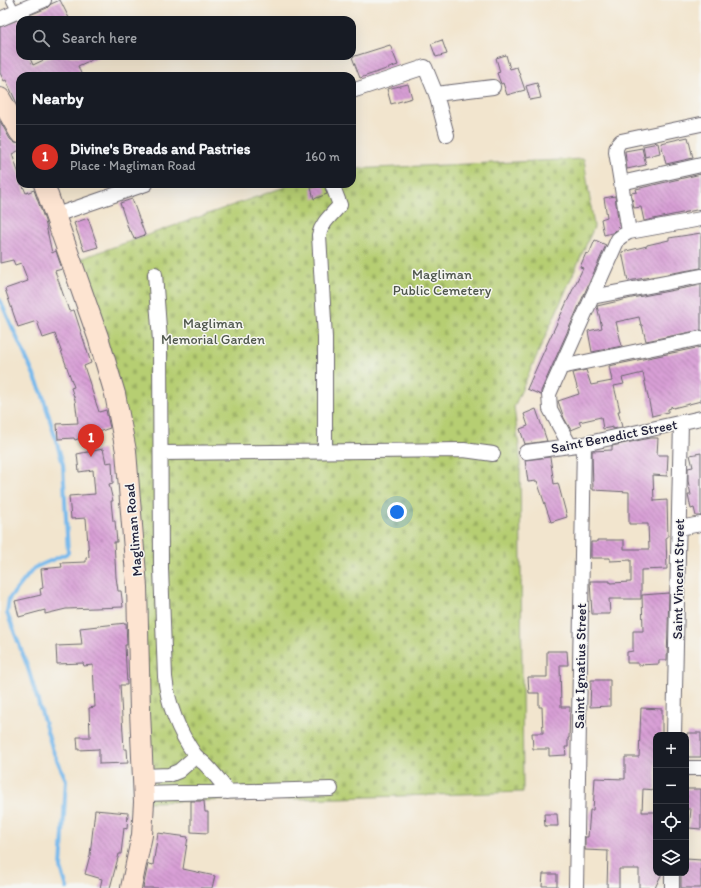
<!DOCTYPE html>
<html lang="en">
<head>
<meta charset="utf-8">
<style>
  :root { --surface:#171b24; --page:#242831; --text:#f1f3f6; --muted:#9ea1a6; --line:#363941; --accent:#d93025 }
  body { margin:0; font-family:Itim,sans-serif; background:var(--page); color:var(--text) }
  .controls { position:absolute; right:12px; bottom:12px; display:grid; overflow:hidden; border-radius:8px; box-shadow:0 4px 16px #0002 }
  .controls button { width:36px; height:36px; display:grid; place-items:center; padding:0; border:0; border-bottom:1px solid var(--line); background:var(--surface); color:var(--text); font:20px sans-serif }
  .you { position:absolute; left:397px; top:512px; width:14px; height:14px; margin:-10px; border:3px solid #fff; border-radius:50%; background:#1a73e8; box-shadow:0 0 0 6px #1a73e833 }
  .badge { display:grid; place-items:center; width:26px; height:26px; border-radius:50%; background:var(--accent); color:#fff; font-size:13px; font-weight:700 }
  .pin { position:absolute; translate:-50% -33px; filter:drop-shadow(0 1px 2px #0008) }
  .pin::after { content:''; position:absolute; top:21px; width:14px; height:12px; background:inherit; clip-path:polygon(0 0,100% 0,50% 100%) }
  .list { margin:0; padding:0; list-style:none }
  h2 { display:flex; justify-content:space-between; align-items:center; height:52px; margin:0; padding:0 16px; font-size:17px }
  h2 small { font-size:13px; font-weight:400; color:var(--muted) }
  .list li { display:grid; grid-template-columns:26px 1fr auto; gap:12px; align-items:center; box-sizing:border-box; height:64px; padding:0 16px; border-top:1px solid var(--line) }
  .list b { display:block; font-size:15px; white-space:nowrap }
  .list p { margin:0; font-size:13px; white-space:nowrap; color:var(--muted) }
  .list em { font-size:13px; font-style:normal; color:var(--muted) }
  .icon { flex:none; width:22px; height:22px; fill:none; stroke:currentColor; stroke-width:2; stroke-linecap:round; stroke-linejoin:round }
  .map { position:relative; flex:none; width:701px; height:888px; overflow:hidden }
  .search { position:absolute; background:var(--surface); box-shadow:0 4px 16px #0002; left:16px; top:16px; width:340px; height:44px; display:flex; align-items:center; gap:10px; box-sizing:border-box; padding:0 14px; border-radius:12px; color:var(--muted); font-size:15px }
  .panel { position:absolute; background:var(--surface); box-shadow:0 4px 16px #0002; left:16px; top:72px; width:340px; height:116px; border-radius:12px }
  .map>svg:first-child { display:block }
</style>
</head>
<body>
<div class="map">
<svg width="701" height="888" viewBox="0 0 701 888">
  <defs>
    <pattern id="cemetery-stones" width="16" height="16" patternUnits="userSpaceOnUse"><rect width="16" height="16" fill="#b6ce72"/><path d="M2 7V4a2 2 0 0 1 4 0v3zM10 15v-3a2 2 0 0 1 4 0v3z" fill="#9cb164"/></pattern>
    <pattern id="building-back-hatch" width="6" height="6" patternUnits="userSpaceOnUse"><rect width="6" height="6" fill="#d89fd5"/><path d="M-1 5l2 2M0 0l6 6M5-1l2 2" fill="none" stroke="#af81ae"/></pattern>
  </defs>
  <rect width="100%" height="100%" fill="#f6f6f2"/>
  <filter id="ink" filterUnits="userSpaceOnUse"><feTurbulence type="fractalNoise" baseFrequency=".025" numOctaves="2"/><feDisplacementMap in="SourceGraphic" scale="8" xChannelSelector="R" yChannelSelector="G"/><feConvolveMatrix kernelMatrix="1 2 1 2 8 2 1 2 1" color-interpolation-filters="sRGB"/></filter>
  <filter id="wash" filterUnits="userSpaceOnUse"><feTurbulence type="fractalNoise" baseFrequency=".012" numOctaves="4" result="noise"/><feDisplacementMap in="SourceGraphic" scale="16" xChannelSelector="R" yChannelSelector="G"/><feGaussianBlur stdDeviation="0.9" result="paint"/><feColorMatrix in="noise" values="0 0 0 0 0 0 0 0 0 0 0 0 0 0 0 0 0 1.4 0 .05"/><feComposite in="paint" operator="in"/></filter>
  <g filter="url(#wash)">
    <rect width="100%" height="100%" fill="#f2e5ce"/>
    <!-- cemetery -->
    <path fill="url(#cemetery-stones)" stroke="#6c7856" d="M584,159L594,227L514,407L520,455L523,792L340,798L144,802L126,451L71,262L293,184H352V169Z"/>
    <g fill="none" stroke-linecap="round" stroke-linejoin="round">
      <!-- stream -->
      <path stroke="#77b9ec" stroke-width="4" d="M0,300L42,393L63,464L68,553L34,568L9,599L7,613L27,665L53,751L66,780L61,868L67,888"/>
    </g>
    <g id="blocks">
      <!-- building -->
      <path fill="url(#building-back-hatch)" d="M60,0L70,20H20V56H29L33,65L52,56H100L78,66L82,76H20V110L6,80L4,81L0,73V27L47,8L51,4Z
        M442,40L447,54L436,57L431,44Z
        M390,45L398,65L360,78L352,57Z
        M506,55L510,69L517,67L525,90L507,95L503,83L501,84L497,73L500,72L496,58Z
        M537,83L541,98L530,100L526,86Z
        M408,84L412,98L391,104L387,89Z
        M0,121L10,139L15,143L20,144V150L12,154L20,177V184H22L26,193L34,190L45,221L52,253L56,251L62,269L55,271L69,311L74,310L91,363L84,366L99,412L106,410L110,428L75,440L74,438L58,439L57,424L78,423L75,400L71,388L74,387L55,334L43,338L37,321L18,327L5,289L28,281L21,263L15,265L13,260L0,263Z
        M688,137L693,158L666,164L661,143Z
        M658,143L660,153L645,157L643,146Z
        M642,148L646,165L627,169L625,151Z
        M701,174V209L644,221L641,207L634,208L631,193L637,192L636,189Z
        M322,184H324L327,194L314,199L311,188Z
        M615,196L619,226L612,233L604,235L601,219L607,217L604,198Z
        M132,199L145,235L134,239L131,231H129L120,203Z
        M88,218L98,247L84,251L74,223Z
        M701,233V268L628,281L622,252L647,246V245L669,240V238Z
        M595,240L606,245L541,391V395L527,389L548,342L583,268L580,267L586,253L589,254Z
        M701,285V330L646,341L642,325H641L639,317L616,322L622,346L592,352L588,331L602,328L597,306L632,298Z
        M701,347V401L673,408L671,406V408L668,409V412L652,416L643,373L622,378L624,384L614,386L620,411H618L622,427L613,429V427L603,429L601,417L579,422L581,426L571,430L564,418L558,401L579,394L573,373L586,370L591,385L612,381L609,366Z
        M536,409L547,441L525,444L520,429L528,426L524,414Z
        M650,438H658L657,455H668L667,476L653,475L654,501L667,500L668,537H666L667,569L641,570V599H609L610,614H592L590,581H610V583L631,582V560L610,561V558H591V542H597V540H624V549H649L648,524H629V492L593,490L592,451L612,450V446Z
        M103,449L106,463L112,462L113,483L109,484L113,501H111L113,521H115L117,542H114L116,577L118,591H121L123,607L66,609L45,614V610L19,617L15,601L41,595L40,589L43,588L41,569L62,567L61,563L86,562V558L89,557L86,518L71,519L69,496L95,494L93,470L79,472L77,454Z
        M701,453V516H696L694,508L691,509L688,495H691L688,481V468L693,467L690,455Z
        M550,457L554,484L558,483L567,517L551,522L537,481L528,482L525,460Z
        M669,593L667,660H659V664L638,665V663H627V652L633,651V631H643L642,595Z
        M126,623L127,645H125L127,685H120L124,749H127L128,763L99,764V749L78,750L77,737H90L89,708L95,707L93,665L84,666L83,663L57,664L56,646L82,645L80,628Z
        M547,651H567L568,665H560L561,707H570L569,738H568V747H565L566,755L549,756V749H533L532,733H543L542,707H539V693H529L528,677H547Z
        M591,680H610V706L590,707Z
        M641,708L662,709V735H656V790L643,789L642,812H656V873H662L655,888H639V869H619V888H607L608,851L585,850V837H588L590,810H593L595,778L625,779V757H639Z
        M687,733H701V757H687Z
        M686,789H701V829L689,828L691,809H686Z
        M191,801H204L205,812H208V833L191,832Z
        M95,810L128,813L127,829L124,828L121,854H119L110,888H100L102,879L85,874L90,855Z
        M544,814H557L558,826H545Z
        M158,833L188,837L183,869L215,876L212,888H143L148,864L153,865Z
        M686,859L701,860V888H681V873H686Z
        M543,874H557V886H542Z"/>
    </g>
  </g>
  <g filter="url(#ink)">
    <use href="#blocks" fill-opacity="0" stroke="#6b666e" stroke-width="1"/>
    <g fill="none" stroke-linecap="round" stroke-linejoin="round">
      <defs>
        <path id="lane" d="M10,0L16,12"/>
        <path id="street" d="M0,19L44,0
          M352,91L425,67L436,94L447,135
          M436,94L493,87
          M621,183L701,165
          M56,215L146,184
          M629,232L616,152C616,147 617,145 621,141L701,124
          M155,274L160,341L161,568L165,677C168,705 179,732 195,755C198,758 201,761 204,763C213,772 221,782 228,792
          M592,297L701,276
          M561,367L701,338
          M570,446L550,409L549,394L618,239L622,236L629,232L701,219
          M325,451V338L319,235C322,222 332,215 340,205L332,184
          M526,452L584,444L701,418
          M161,453L464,450L493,454
          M679,528L701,524
          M674,735L681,422
          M686,768H701
          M143,776L169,775L179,771L196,756
          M144,794L331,789
          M672,873V888
          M576,888L584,444"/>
        <path id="secondary" d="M0,98L20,133
          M44,184L98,337L115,394L126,451L137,587L140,711L144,802L142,835L131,888"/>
      </defs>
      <!-- lane casing -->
      <use href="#lane" stroke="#6b666e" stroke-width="9"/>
      <!-- street casing -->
      <use href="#street" stroke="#6b666e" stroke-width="16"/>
      <!-- secondary casing -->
      <use href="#secondary" stroke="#6b666e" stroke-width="22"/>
      <!-- lane -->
      <use href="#lane" stroke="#fff" stroke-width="7"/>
      <!-- street -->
      <use href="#street" stroke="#fff" stroke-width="14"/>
      <!-- secondary -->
      <use href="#secondary" stroke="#fde4d1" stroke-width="20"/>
    </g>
  </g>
  <g text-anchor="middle" stroke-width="3" stroke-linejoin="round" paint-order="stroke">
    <!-- park labels -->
    <g font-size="14" fill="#4e564c" stroke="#f6f6f2">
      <text x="442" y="279">Magliman<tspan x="442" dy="16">Public Cemetery</tspan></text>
      <text x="213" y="328">Magliman<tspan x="213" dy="16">Memorial Garden</tspan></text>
    </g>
    <!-- street labels -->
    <g font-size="14" fill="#22223b" stroke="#f6f6f2">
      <text transform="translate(614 436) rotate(-11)" y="5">Saint Benedict Street</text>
      <text transform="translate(133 530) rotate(-95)" y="5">Magliman Road</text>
      <text transform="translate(678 579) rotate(-89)" y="5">Saint Vincent Street</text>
      <text transform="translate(580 666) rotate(-89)" y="5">Saint Ignatius Street</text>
    </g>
  </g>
</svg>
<div class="controls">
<button>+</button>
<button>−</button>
<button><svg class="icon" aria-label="locate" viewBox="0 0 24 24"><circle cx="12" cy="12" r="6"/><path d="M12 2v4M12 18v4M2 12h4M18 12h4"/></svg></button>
<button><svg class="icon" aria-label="layers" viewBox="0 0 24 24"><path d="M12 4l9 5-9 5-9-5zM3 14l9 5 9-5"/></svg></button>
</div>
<div class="you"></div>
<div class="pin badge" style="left:91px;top:457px">1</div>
<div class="search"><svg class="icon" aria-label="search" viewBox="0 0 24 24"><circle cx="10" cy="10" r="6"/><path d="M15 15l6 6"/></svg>Search here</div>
<section class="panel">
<h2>Nearby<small></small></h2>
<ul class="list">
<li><span class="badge">1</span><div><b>Divine's Breads and Pastries</b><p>Place · Magliman Road</p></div><em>160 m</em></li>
</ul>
</section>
</div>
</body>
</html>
